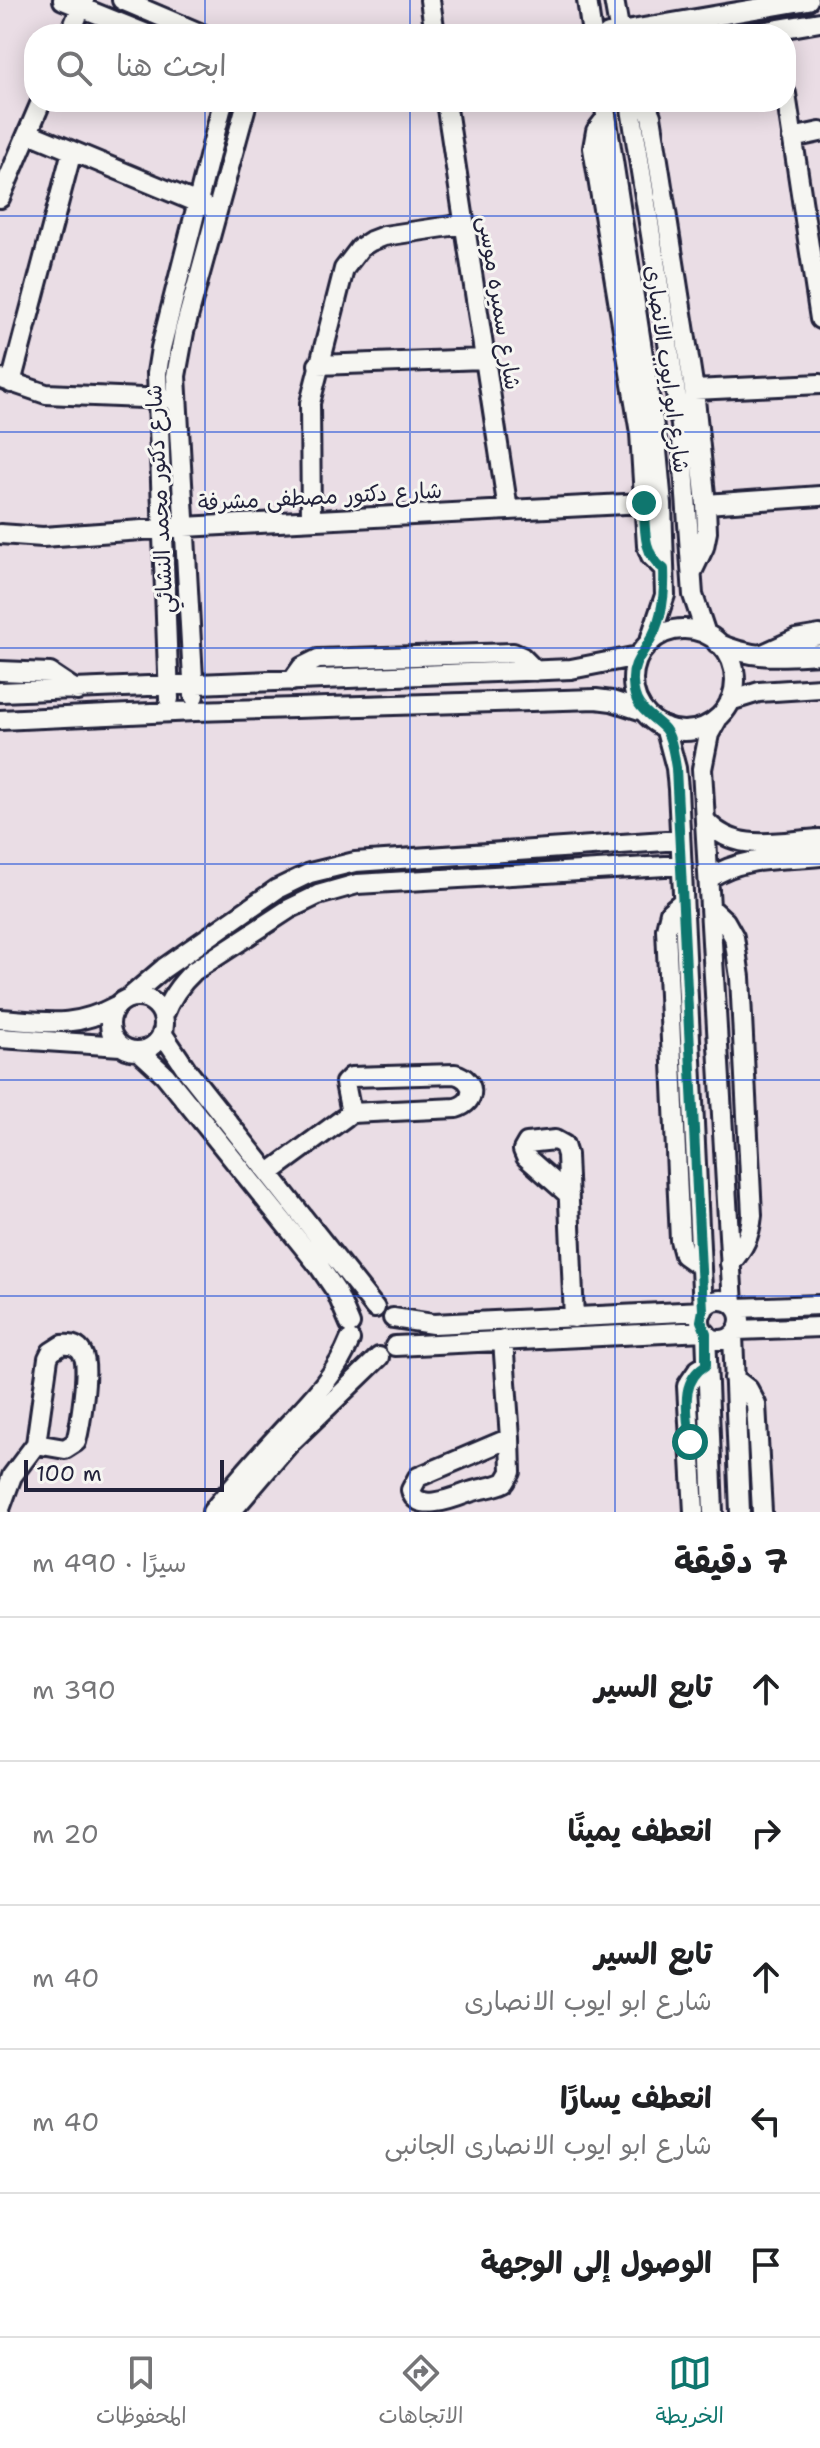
<!DOCTYPE html>
<html lang="ar">
<head>
<meta charset="utf-8">
<style>
  :root { --surface:#fff; --page:#f2f2f2; --text:#202124; --muted:#757577; --line:#e0e0e0; --accent:#0f766e }
  body { margin:0; font-family:"Shantell Sans","Playpen Sans Arabic",sans-serif; background:var(--page); color:var(--text); direction:rtl }
  .scale { position:absolute; left:24px; bottom:20px; width:200px; box-sizing:border-box; padding-left:8px; border:4px solid #22223b; border-top:0; font-size:22px; line-height:28px; white-space:nowrap; color:#22223b; -webkit-text-stroke:6px #f6f6f2; paint-order:stroke }
  .stop { position:absolute; width:24px; height:24px; margin:-18px; border:6px solid #0f766e; border-radius:50%; background:#fff }
  .stop.end { background:#0f766e; border-color:#fff; box-shadow:0 2px 8px #0008 }
  .list { margin:0; padding:0; list-style:none }
  h2 { display:flex; justify-content:space-between; align-items:center; height:104px; margin:0; padding:0 32px; font-size:34px }
  h2 small { font-size:26px; font-weight:400; color:var(--muted) }
  .list li { display:grid; grid-template-columns:52px 1fr auto; gap:24px; align-items:center; box-sizing:border-box; height:144px; padding:0 32px; border-top:2px solid var(--line) }
  .list b { display:block; font-size:30px; white-space:nowrap }
  .list p { margin:0; font-size:26px; white-space:nowrap; color:var(--muted) }
  .list em { font-size:26px; font-style:normal; color:var(--muted) }
  .icon { flex:none; width:44px; height:44px; fill:none; stroke:currentColor; stroke-width:2; stroke-linecap:round; stroke-linejoin:round }
  .map { position:relative; flex:none; width:820px; height:1512px; overflow:hidden; direction:ltr }
  .search { position:absolute; background:var(--surface); box-shadow:0 4px 20px #0003; left:24px; right:24px; top:24px; height:88px; display:flex; align-items:center; gap:20px; box-sizing:border-box; padding:0 28px; border-radius:32px; color:var(--muted); font-size:30px }
  .sheet { height:824px; background:var(--surface) }
  nav { display:flex; justify-content:space-around; align-items:center; box-sizing:border-box; height:112px; border-top:2px solid var(--line); background:var(--surface); font-size:22px; color:var(--muted) }
  nav a { display:grid; justify-items:center; gap:4px }
  nav .on { color:var(--accent) }
  .map>svg:first-child { display:block }
</style>
</head>
<body>
<div class="map">
<svg width="820" height="1512" viewBox="0 0 820 1512">
  <rect width="100%" height="100%" fill="#eadde5"/>
  <filter id="ink" filterUnits="userSpaceOnUse"><feTurbulence type="fractalNoise" baseFrequency=".0125" numOctaves="2"/><feDisplacementMap in="SourceGraphic" scale="16" xChannelSelector="R" yChannelSelector="G"/><feConvolveMatrix kernelMatrix="1 2 1 2 8 2 1 2 1" color-interpolation-filters="sRGB"/></filter>
  <g filter="url(#ink)">
    <g fill="none" stroke-linecap="round" stroke-linejoin="round">
      <defs>
        <path id="minor" d="M63,0L147,34
          M122,0L202,34
          M430,0L435,34
          M587,0L592,34
          M614,0L620,34
          M70,34L84,0
          M608,34L808,0
          M750,34L820,22
          M786,94L820,319
          M446,102L508,510
          M604,102L656,440L662,504L665,595L649,643
          M630,102L681,425L693,595L706,634
          M645,102L651,116L694,390L706,504L707,532L704,547L692,572
          M606,118L596,131L593,148L640,433L647,546L651,556L664,569
          M29,133L205,206
          M792,138L820,132
          M0,198L41,102
          M318,365L484,359
          M2,379L46,394L166,399
          M11,383L72,151
          M694,390L820,384
          M706,504L820,496
          M311,520L310,403L344,269L360,248L371,241L384,236L464,224
          M0,534L43,537L184,527L644,503
          M633 680a51 51 0 1 1 102 0a51 51 0 1 1-102 0Z
          M717,643C754,660 781,656 820,654
          M763,654L796,639L820,635
          M0,671L50,673L77,691
          M292,681L302,667L318,659L513,653L522,657L536,671
          M0,692L571,669L638,656
          M194,696L176,376L184,332L247,102
          M169,699L157,373L161,348L223,102
          M730,701L759,692L820,688
          M718,718L709,734L702,769L733,1305
          M0,720L195,711L596,699L612,701L643,711
          M665,727L676,768L678,789L703,1310
          M707,822C736,854 780,841 820,839
          M710,878C741,856 783,860 820,856
          M683,901L670,912L666,929L680,1240L684,1255L701,1267
          M711,908L725,921L734,937L740,977L752,1215C750,1236 744,1248 730,1264
          M110 1024a27 27 0 1 1 54 0a27 27 0 1 1-54 0Z
          M130,997L164,968L277,889L310,873L355,862L680,840
          M163,1017C170,998 179,985 194,971L289,909L318,895L357,884L682,865
          M0,1019C46,1022 73,1029 116,1006
          M162,1033L189,1073L375,1308
          M0,1038L121,1046
          M139,1051L165,1075L319,1266L336,1291L350,1324
          M269,1173L351,1113L456,1108C477,1102 476,1080 455,1074L351,1077L345,1083L351,1113
          M569,1195L526,1157L523,1150L527,1143L555,1140L564,1145L567,1155L574,1318
          M700 1320a20 20 0 1 1 40 0a20 20 0 1 1-40 0Z
          M736,1308L820,1305
          M393,1318L433,1324L703,1311
          M737,1330L820,1327
          M706,1333L713,1512
          M733,1335L740,1512
          M503,1340L510,1438L418,1477L411,1490C415,1512 449,1500 467,1493C480,1488 494,1488 505,1482L511,1472L510,1438
          M395,1346L704,1331
          M734,1378L748,1389L756,1404L762,1512
          M0,1509L12,1476L36,1444L48,1358L51,1352L62,1345C71,1344 79,1346 83,1355C90,1367 80,1427 76,1442L65,1449L36,1444
          M212,1512C234,1484 258,1457 282,1431C308,1403 336,1376 350,1340
          M231,1512L289,1444L379,1357
          M694,1512L687,1386L698,1370L706,1365"/>
      </defs>
      <!-- minor casing -->
      <use href="#minor" stroke="#22223b" stroke-width="24"/>
      <!-- minor -->
      <use href="#minor" stroke="#f6f6f2" stroke-width="18"/>
    </g>
  </g>
  <g fill="none" stroke-linecap="round" stroke-linejoin="round" filter="url(#ink)">
    <!-- route -->
    <path stroke="#0f766e" stroke-width="10" d="M644,503C645,527 642,554 664,569C665,593 662,621 649,642C641,656 632,664 633,682C634,708 647,712 663,727C672,735 674,757 676,768L703,1310L701,1321L706,1333V1365C678,1382 688,1414 690,1442"/>
  </g>
  <!-- grid -->
  <path fill="none" stroke="#1d4ed8" stroke-width="2" stroke-opacity="0.55" d="M205,0V34M410,0V34M615,0V34M205,102V1512M410,102V1512M615,102V1512M0,216H820M0,432H820M0,648H820M0,864H820M0,1080H820M0,1296H820"/>
  <g text-anchor="middle" stroke-width="6" stroke-linejoin="round" paint-order="stroke">
    <!-- street labels -->
    <g font-size="22" fill="#22223b" stroke="#f6f6f2">
      <text transform="translate(500 303) rotate(81)" y="8">شارع سميره موسى</text>
      <text transform="translate(668 369) rotate(82)" y="8">شارع ابو ايوب الانصارى</text>
      <text transform="translate(320 496) rotate(-3)" y="8">شارع دكتور مصطفى مشرفة</text>
      <text transform="translate(159 499) rotate(-93)" y="8">شارع دكتور محمد النشائي</text>
    </g>
  </g>
</svg>
<div class="scale">100 m</div>
<div class="stop" style="left:690px;top:1442px"></div>
<div class="stop end" style="left:644px;top:503px"></div>
<div class="search"><svg class="icon" aria-label="search" viewBox="0 0 24 24"><circle cx="10" cy="10" r="6"/><path d="M15 15l6 6"/></svg>ابحث هنا</div>
</div>
<section class="sheet">
<h2>7 دقيقة<small>سيرًا · 490 m</small></h2>
<ul class="list">
<li><svg class="icon" aria-label="ahead" viewBox="0 0 24 24"><path d="M12 20V5M6 11l6-6 6 6"/></svg><div><b>تابع السير</b></div><em>390 m</em></li>
<li><svg class="icon" aria-label="right" viewBox="0 0 24 24"><path d="M7 20v-9h11M14 6l5 5-5 5"/></svg><div><b>انعطف يمينًا</b></div><em>20 m</em></li>
<li><svg class="icon" aria-label="ahead" viewBox="0 0 24 24"><path d="M12 20V5M6 11l6-6 6 6"/></svg><div><b>تابع السير</b><p>شارع ابو ايوب الانصارى</p></div><em>40 m</em></li>
<li><svg class="icon" aria-label="left" viewBox="0 0 24 24"><path d="M17 20v-9H6M10 6l-5 5 5 5"/></svg><div><b>انعطف يسارًا</b><p>شارع ابو ايوب الانصارى الجانبى</p></div><em>40 m</em></li>
<li><svg class="icon" aria-label="arrive" viewBox="0 0 24 24"><path d="M6 21V4h12l-3 4 3 4H6"/></svg><div><b>الوصول إلى الوجهة</b></div></li>
</ul>
</section>
<nav>
<a class="on"><svg class="icon" aria-label="map" viewBox="0 0 24 24"><path d="M3 6l6-2 6 2 6-2v14l-6 2-6-2-6 2zM9 4v14M15 6v14"/></svg>الخريطة</a>
<a><svg class="icon" aria-label="directions" viewBox="0 0 24 24"><path d="M12 3l9 9-9 9-9-9zM9 14v-3h6M13 9l2 2-2 2"/></svg>الاتجاهات</a>
<a><svg class="icon" aria-label="saved" viewBox="0 0 24 24"><path d="M7 4h10v16l-5-4-5 4z"/></svg>المحفوظات</a>
</nav>
</body>
</html>
